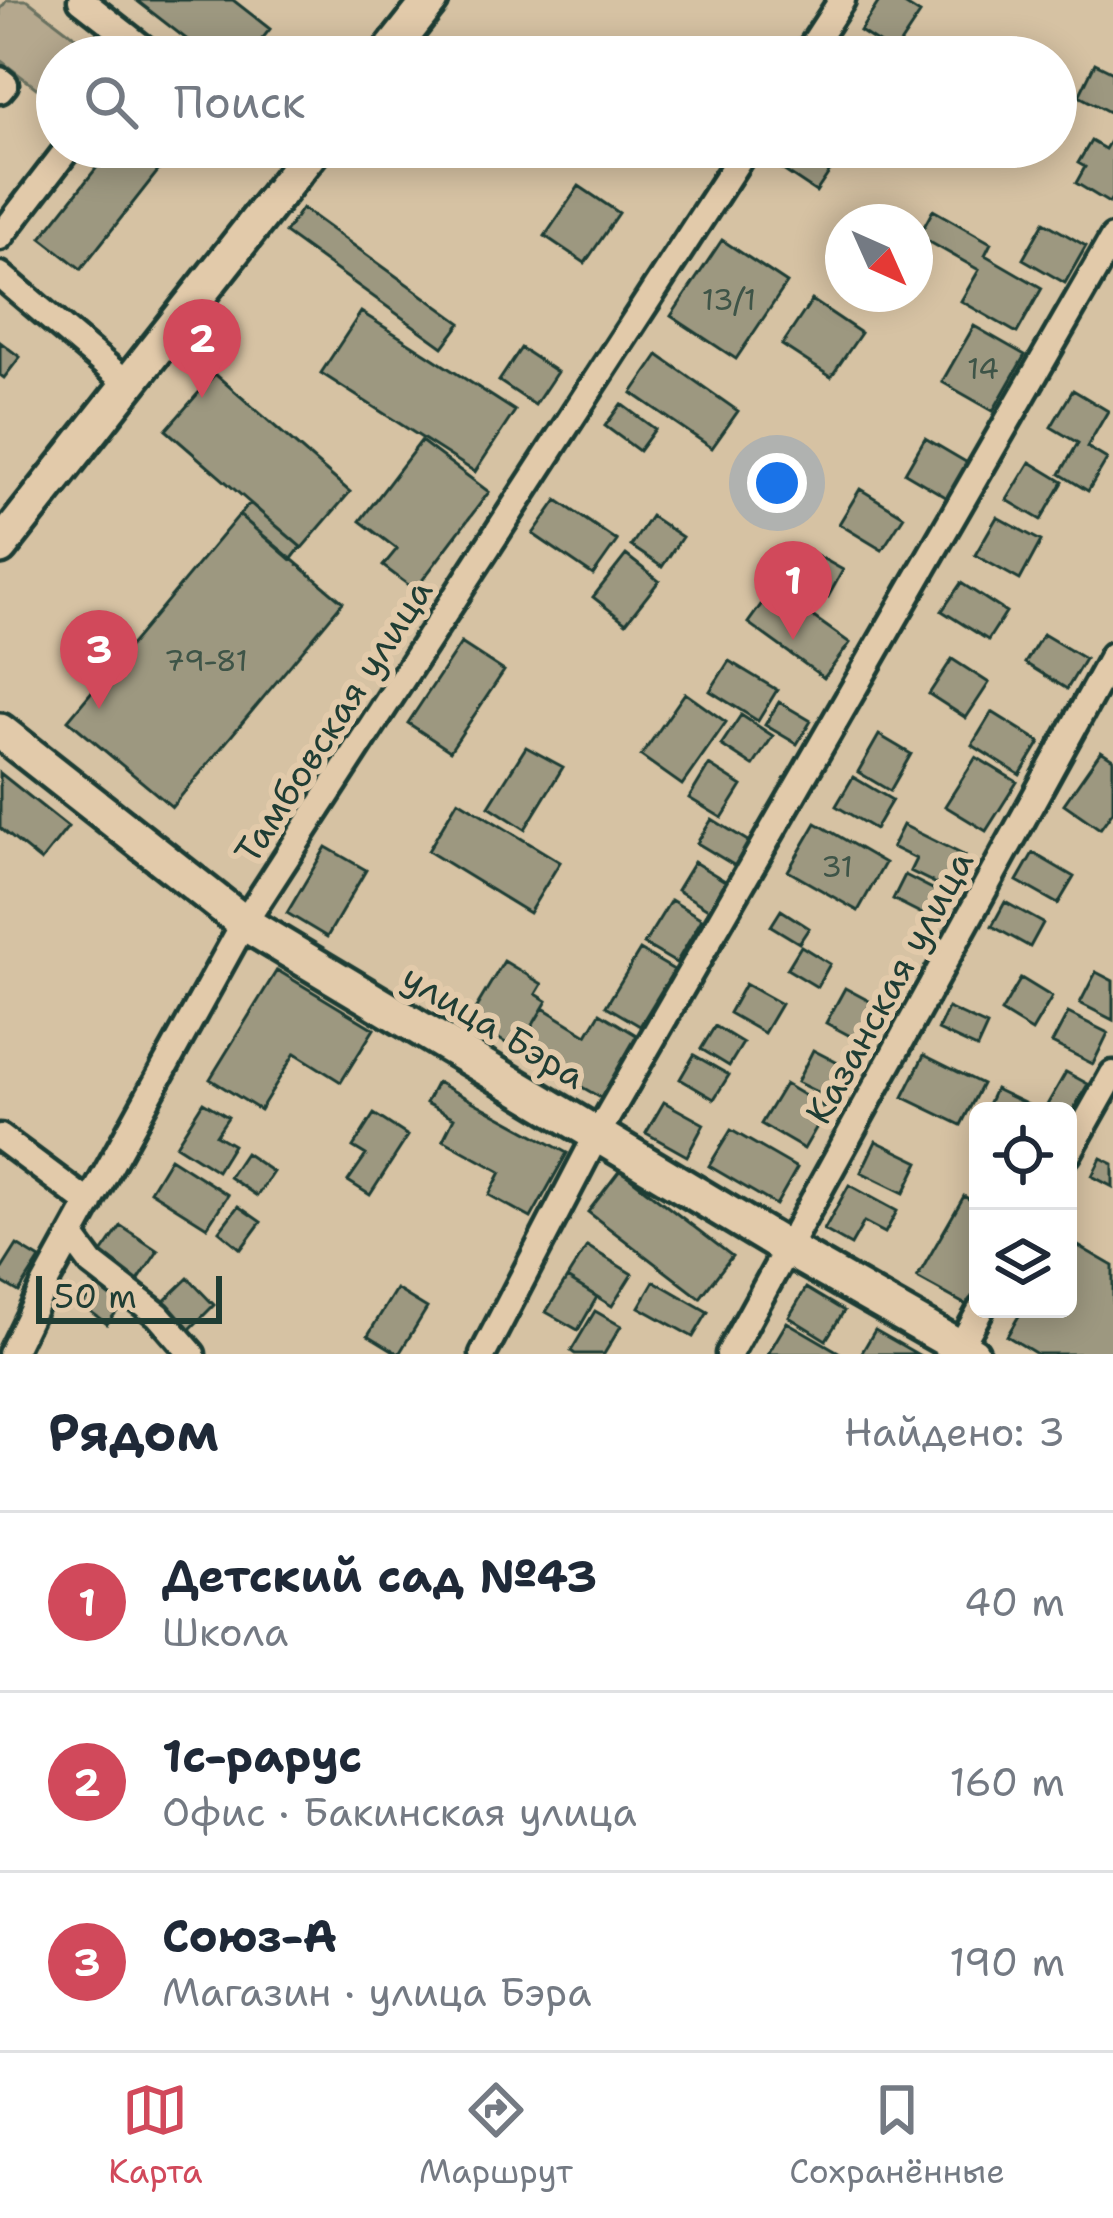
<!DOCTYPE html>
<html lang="ru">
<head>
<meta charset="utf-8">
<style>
  :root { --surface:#fff; --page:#f6f6f7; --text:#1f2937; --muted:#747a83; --line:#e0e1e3; --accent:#d1495b }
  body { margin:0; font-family:"Shantell Sans",sans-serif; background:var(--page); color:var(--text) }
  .controls { position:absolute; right:36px; bottom:36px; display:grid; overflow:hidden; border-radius:18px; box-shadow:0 6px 30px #0003 }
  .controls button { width:108px; height:108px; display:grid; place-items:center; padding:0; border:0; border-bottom:3px solid var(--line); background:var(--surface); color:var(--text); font:60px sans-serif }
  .compass { position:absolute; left:825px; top:204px; width:108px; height:108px; border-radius:50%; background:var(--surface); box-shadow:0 6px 30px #0003; rotate:135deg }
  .scale { position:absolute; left:36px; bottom:30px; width:186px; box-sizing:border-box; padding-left:12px; border:6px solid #1f3d34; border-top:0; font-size:33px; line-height:42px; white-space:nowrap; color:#1f3d34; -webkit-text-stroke:9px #e2caaa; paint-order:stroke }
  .you { position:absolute; left:777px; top:483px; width:42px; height:42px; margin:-30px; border:9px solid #fff; border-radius:50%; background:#1a73e8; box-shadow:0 0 0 18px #1a73e833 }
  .badge { display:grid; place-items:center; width:78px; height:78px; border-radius:50%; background:var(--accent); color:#fff; font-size:39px; font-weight:700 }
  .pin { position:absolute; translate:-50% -99px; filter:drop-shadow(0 3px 6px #0008) }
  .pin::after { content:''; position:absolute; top:63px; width:42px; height:36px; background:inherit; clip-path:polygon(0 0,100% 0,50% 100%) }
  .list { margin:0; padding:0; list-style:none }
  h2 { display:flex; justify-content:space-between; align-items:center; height:156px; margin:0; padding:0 48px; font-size:51px }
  h2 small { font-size:39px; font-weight:400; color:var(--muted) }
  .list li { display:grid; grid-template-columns:78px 1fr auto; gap:36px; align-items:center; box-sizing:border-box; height:180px; padding:0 48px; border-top:3px solid var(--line) }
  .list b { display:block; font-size:45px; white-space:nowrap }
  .list p { margin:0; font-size:39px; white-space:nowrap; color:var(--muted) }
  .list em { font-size:39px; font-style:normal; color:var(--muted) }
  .icon { flex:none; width:66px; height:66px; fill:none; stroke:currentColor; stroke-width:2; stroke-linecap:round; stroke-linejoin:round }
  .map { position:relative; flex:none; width:1113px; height:1354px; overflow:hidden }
  .search { position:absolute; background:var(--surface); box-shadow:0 6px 30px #0003; left:36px; right:36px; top:36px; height:132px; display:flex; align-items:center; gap:30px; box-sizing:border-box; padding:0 42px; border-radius:66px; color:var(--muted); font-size:45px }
  .sheet { height:696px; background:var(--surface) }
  nav { display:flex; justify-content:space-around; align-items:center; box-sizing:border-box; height:168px; border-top:3px solid var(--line); background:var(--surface); font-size:33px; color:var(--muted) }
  nav a { display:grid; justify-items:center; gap:6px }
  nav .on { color:var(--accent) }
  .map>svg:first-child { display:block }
</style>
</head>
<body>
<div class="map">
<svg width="1113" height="1354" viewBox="0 0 1113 1354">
  <rect width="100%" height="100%" fill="#d6c2a3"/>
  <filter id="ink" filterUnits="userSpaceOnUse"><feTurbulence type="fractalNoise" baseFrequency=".00833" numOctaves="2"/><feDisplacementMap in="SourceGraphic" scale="24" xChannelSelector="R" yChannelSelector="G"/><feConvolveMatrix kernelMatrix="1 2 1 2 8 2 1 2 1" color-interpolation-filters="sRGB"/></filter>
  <g filter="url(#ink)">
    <!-- green -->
    <path fill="#b5a88e" stroke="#6a7261" stroke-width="3" d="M7,0H27L99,55L57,57V104L0,60V10Z"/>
    <!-- building -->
    <path fill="#9d9880" stroke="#1f3d34" stroke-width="3" d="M136,0H233L270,29L248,57H184L194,45Z
      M880,0H898L920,14L894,53L860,31Z
      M1095,63L1113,72V114L1079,96Z
      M1113,136V196L1109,203L1076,183L1085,167L1078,163L1091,141L1105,149Z
      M113,147H177L81,269L41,238Z
      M781,147H822L839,158L816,192L771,162Z
      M579,186L619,213L585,263L545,236Z
      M302,208L461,323L443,347L285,233Z
      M933,210L991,243L985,255L1042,288L1017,333L961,301L979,270L919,236Z
      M1044,222L1086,246L1065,283L1023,259Z
      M722,240L787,283L736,359L671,316Z
      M812,300L861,333L831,377L782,345Z
      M361,312L515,411L475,472L321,373Z
      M974,326L1025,355L993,411L942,382Z
      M0,342L20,357L4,378L0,375Z
      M521,348L557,372L535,405L499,381Z
      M658,355L738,411L712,448L632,393Z
      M215,374L350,492L302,548L166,430Z
      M1073,390L1108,411L1087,447L1107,459L1088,491L1060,474L1078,443L1051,427Z
      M621,404L655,429L639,451L605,426Z
      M925,438L971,465L951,500L905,473Z
      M421,441L489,492L415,590L383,566L397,549L360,521Z
      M1030,462L1063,482L1041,520L1007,500Z
      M860,489L904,516L882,550L839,524Z
      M557,500L617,541L593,575L533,534Z
      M250,503L301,547L291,560L239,515Z
      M239,515L343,602L172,807L68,720Z
      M651,516L682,537L662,567L631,546Z
      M997,517L1041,541L1020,580L975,555Z
      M813,553L843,570L828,597L798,580Z
      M626,555L659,581L626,623L593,597Z
      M961,583L1006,612L988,640L942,611Z
      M773,588L850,643L824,678L748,623Z
      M1043,634L1085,659L1067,689L1025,663Z
      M461,643L504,671L450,751L408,723Z
      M952,659L989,683L966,718L929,694Z
      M729,661L777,690L758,721L710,691Z
      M685,693L726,722L682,785L641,756Z
      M779,702L811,721L797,744L765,725Z
      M992,712L1040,742L1020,775L972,745Z
      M741,715L773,736L753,766L721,745Z
      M879,735L911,754L890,791L858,772Z
      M526,747L563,767L525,829L489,806Z
      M1101,751L1113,759V811L1100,829L1064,804Z
      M976,757L1017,782L986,831L945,806Z
      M709,765L742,786L722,818L689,798Z
      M0,773L68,827L41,861L0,828Z
      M853,777L892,800L875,829L836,806Z
      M458,800L560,862L529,913L428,851Z
      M712,819L751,843L737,867L697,843Z
      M816,823L885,863L858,911L788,871Z
      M903,825L965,856L949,890L910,871L916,859L892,847Z
      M326,847L366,870L327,937L287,913Z
      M1033,853L1074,877L1058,904L1017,881Z
      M694,862L730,884L713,912L677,890Z
      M905,875L946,896L934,920L893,899Z
      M671,900L702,919L676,963L644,944Z
      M1005,902L1043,923L1030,947L992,926Z
      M781,910L809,928L799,943L771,926Z
      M801,946L830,964L817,987L787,969Z
      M640,950L674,970L640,1026L606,1006Z
      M504,961L542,984L536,994L547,1001L518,1050L468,1021Z
      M277,970L374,1029L341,1082L295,1053L260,1110L210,1079Z
      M1096,972L1113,981V1020L1080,1003Z
      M1021,978L1052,997L1032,1031L1001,1012Z
      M745,984L781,1004L764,1033L729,1013Z
      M845,988L888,1011L869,1046L826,1023Z
      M543,1008L587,1035L600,1013L638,1036L601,1098L518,1050Z
      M948,1008L987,1026L977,1048L938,1030Z
      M1068,1013L1108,1033L1093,1064L1052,1043Z
      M715,1026L743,1043L729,1066L701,1049Z
      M813,1050L853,1071L837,1102L797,1082Z
      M694,1055L729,1075L714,1099L680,1079Z
      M924,1055L982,1084L961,1125L903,1097Z
      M1066,1072L1088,1084L1069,1117L1068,1111H1059L1047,1105Z
      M437,1082L567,1153L531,1218L489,1195L501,1172L443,1140L454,1118L426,1103Z
      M785,1084L827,1109L804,1149L761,1124Z
      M995,1089L1041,1111H985Z
      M203,1102L228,1117L216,1135L233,1145L217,1171L176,1145Z
      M664,1102L704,1124L687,1156L646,1133Z
      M374,1114L408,1136L370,1195L348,1181L366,1155L353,1147Z
      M731,1130L797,1168L776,1205L709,1166Z
      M876,1141L919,1162L904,1193L861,1172Z
      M245,1153L273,1172L257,1196L229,1177Z
      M170,1158L228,1195L207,1227L150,1191Z
      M1101,1158L1113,1164V1187L1092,1176Z
      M620,1170L732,1256L700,1298L588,1212Z
      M849,1185L897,1211L885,1233L864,1222L851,1245L824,1230Z
      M964,1196L978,1205V1289L968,1306L917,1278Z
      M238,1206L261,1222L241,1249L219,1231Z
      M121,1226L158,1251L136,1284L98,1259Z
      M1068,1240L1113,1266V1354H1037L1007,1336L1023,1309H1068Z
      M17,1245L40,1259L19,1292L0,1281V1272Z
      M587,1246L632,1274L612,1306L567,1278Z
      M188,1278L214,1305L186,1333L160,1305Z
      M567,1278L597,1297L578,1330L546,1312Z
      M101,1281L126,1300L107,1324L82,1305Z
      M654,1281L708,1312L693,1337L639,1307Z
      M806,1288L844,1311L826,1340L789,1317Z
      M396,1289L427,1308L399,1354L368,1335Z
      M595,1311L621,1326L604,1354H575L571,1351Z
      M787,1322L842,1354H768Z
      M875,1330L917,1354H861Z"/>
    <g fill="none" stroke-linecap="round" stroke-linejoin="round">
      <defs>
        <path id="minor" d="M81,0L144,49L138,57
          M805,57L842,0
          M0,80L5,84L0,90
          M0,237L69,147
          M0,275L128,384
          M0,1137L90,1204
          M1068,1154L1113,1074
          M72,1237L92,1264L158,1315L192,1354
          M11,1354L45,1284L244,923L747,147
          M483,1354L598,1133L1113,238
          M729,1354L1113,655
          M956,1354L981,1309"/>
        <path id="major" d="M386,57L431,0
          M0,547L315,147
          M0,731L244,923L786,1248L972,1354"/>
      </defs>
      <!-- minor casing -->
      <use href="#minor" stroke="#1f3d34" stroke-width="33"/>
      <!-- major casing -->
      <use href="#major" stroke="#1f3d34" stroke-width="42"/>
      <!-- minor -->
      <use href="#minor" stroke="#e2caaa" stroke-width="24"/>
      <!-- major -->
      <use href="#major" stroke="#e2caaa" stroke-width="33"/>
    </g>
  </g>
  <g text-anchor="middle" stroke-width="12" stroke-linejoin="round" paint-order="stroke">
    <!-- number labels -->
    <g font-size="30" fill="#3e5447">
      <text x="729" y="310">13/1</text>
      <text x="983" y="379">14</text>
      <text x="206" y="671">79-81</text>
      <text x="837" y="877">31</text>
    </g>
    <!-- street labels -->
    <g font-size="36" fill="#1f3d34" stroke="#e2caaa">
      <text transform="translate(333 721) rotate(-57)" y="13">Тамбовская улица</text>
      <text transform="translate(889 987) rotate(-61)" y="13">Казанская улица</text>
      <text transform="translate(494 1026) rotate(31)" y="13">улица Бэра</text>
    </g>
  </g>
</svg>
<div class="controls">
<button><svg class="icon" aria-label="locate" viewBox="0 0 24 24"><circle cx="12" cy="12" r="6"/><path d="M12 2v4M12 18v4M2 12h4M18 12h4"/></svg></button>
<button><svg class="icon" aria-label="layers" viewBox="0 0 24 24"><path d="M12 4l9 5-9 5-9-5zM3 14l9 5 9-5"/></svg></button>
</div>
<svg class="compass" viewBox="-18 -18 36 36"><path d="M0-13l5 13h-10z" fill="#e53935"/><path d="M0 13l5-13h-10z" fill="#747a83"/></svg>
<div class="scale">50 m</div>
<div class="you"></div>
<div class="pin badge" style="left:793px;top:640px">1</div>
<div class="pin badge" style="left:202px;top:398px">2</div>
<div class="pin badge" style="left:99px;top:709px">3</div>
<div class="search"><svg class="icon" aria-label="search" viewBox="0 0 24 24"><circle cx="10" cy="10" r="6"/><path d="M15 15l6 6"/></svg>Поиск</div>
</div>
<section class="sheet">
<h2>Рядом<small>Найдено: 3</small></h2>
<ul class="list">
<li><span class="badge">1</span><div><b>Детский сад №43</b><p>Школа</p></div><em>40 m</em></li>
<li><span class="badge">2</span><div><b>1с-рарус</b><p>Офис · Бакинская улица</p></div><em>160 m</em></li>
<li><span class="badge">3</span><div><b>Союз-А</b><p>Магазин · улица Бэра</p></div><em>190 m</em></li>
</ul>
</section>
<nav>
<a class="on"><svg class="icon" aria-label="map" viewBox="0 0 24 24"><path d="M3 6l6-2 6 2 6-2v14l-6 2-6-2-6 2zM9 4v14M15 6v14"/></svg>Карта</a>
<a><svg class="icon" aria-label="directions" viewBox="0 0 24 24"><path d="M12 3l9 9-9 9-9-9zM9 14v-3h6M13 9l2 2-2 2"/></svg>Маршрут</a>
<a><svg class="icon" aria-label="saved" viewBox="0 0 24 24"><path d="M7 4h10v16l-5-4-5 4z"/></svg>Сохранённые</a>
</nav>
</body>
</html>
